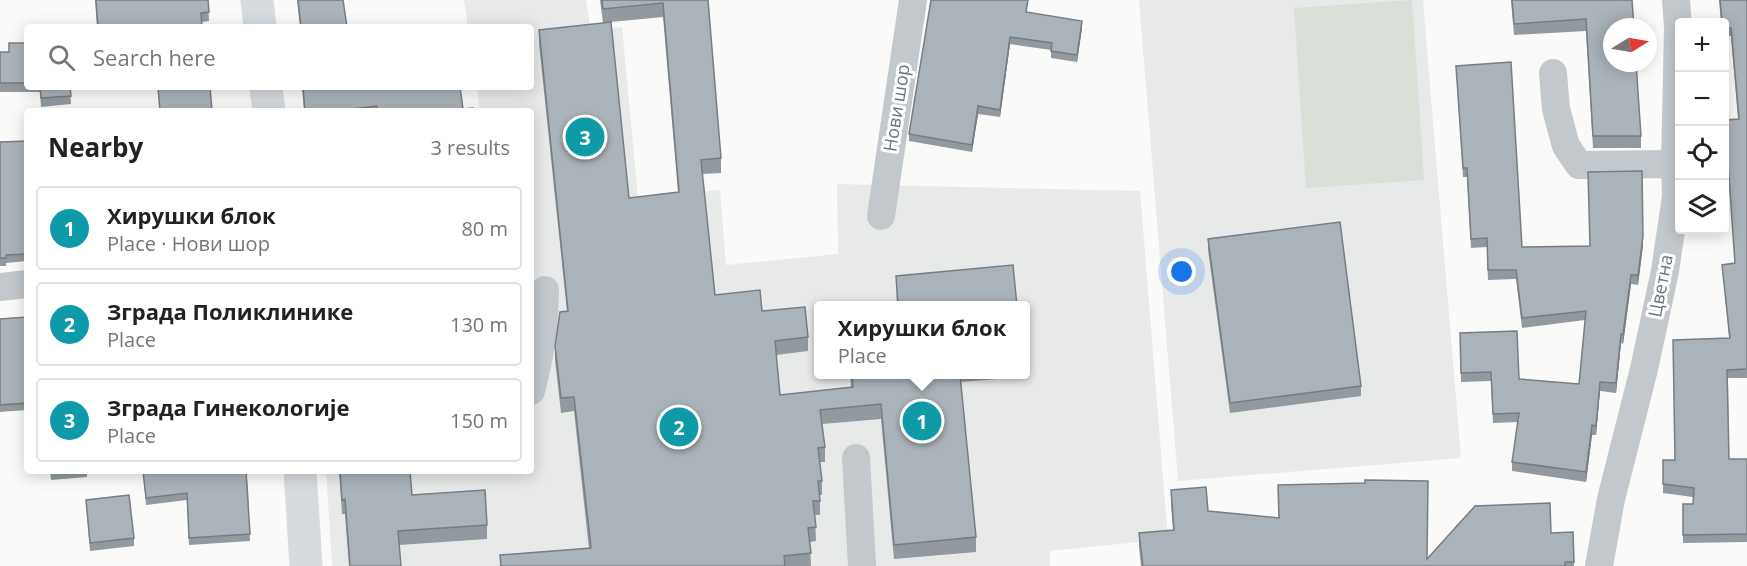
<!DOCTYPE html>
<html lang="en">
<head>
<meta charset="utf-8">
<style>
  :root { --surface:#fff; --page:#f2f2f2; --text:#222; --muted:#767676; --line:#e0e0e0; --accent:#b45309 }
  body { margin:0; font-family:"Open Sans",sans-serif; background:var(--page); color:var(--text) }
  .controls { position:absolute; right:18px; top:18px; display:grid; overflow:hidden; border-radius:6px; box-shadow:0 3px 15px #0003 }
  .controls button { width:54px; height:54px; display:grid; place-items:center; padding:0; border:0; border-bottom:2px solid var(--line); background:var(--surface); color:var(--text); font:30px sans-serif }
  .compass { position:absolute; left:1603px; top:18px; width:54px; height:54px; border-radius:50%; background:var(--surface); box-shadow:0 3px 15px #0003; rotate:79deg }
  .you { position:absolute; left:1182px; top:272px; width:21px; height:21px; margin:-15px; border:4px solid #fff; border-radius:50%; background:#1a73e8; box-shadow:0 0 0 9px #1a73e833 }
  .badge { display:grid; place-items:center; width:39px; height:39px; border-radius:50%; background:var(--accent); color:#fff; font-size:20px; font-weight:700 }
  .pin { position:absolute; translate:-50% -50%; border:3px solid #fff; box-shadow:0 2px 6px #0006 }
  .popup { position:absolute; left:814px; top:301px; width:216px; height:78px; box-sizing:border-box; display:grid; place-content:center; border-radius:6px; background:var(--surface); filter:drop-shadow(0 2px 4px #0005); font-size:20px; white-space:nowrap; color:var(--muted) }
  .popup b { font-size:22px; color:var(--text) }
  .popup::after { content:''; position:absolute; left:50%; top:100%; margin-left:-12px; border:12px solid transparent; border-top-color:var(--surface) }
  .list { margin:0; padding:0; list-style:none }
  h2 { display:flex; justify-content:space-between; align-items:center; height:78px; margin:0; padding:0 24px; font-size:26px }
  h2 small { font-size:20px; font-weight:400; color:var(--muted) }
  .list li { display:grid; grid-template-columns:39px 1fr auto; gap:18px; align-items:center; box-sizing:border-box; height:84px; margin:0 12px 12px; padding:0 12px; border:2px solid var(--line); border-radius:6px }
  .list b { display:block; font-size:22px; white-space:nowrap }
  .list p { margin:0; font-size:20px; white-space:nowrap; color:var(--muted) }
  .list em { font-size:20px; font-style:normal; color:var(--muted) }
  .icon { flex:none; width:33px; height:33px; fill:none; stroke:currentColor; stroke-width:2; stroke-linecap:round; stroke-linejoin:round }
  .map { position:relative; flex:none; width:1747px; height:566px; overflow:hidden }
  .search { position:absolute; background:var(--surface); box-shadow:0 3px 15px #0003; left:24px; top:24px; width:510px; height:66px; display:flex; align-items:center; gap:15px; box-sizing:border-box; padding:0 21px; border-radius:6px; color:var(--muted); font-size:22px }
  .panel { position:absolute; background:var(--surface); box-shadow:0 3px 15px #0003; left:24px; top:108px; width:510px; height:366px; border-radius:6px }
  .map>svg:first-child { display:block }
</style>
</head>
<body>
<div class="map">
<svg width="1747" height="566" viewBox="0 0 1747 566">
  <rect width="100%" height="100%" fill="#fafaf8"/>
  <!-- built -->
  <path fill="#e8e9e9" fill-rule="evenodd" d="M464,0H586L591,32L622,27L638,198L720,190L726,265L838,254L837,184L1140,191L1168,539L1050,551V566H332L326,471H531V111H480L477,87H531V27H468ZM818,306H1026V374H818Z
    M1139,0H1423L1461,458L1178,481Z"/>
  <!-- green -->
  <path fill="#dadfd7" d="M1412,0L1424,180L1306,188L1294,8Z"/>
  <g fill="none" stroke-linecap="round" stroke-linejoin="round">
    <!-- minor -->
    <path stroke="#c3c8cc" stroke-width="28" d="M1553,73L1556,109L1566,146L1579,165L1675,164
      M881,216L913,0
      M0,287L27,284
      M531,391C540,358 545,324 545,290
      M856,458L862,566
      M1599,566L1611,499L1644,369L1665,271L1676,196L1675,164L1678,28L1676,0"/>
    <!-- major -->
    <path stroke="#d6dbdf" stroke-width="33" d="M257,0L260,27
      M266,87L269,111
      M300,471L306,566"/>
  </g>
  <!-- wall -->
  <path fill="#929a9f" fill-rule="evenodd" d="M95,0H208L209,21L202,22V27H97Z
    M297,0H343L347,27H300Z
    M600,0H708L721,158V173L702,174L715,295L762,311L808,337V351L776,355L780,395L851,387L850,375H1022V377L961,382L976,537V552L894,559L881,419L822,424L825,447V462H820L822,481V495H820V515H815L816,541L810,542L811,566H500V555L589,549L574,411L561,413L555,360V346L567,311L539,44V30L603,23ZM663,17L678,192L629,198L611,22Z
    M1511,0H1632L1641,136V148H1593L1586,31L1514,35Z
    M1719,0H1747V378H1728L1729,459H1747V542L1683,543V504H1693V497L1663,493V460H1675L1729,338L1722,265L1735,263L1725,120L1738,119L1731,36L1725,37V22H1721Z
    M1027,13L1082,28L1077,62L1051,58V50L1010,44L1000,117L978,114L972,152L909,141V134Z
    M27,43V87H70L71,104L41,107L40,92H0V52H9Z
    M1456,66L1522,247L1643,245L1638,285L1631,284L1623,344L1621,343L1616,393L1600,391L1596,435H1592L1586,482L1512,471V462L1518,422L1493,423L1491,381L1461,382L1460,333L1519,379L1579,384L1585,320L1522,328L1516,279L1488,280L1487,247L1471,248L1467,177H1463Z
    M302,87H460L463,109L474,111H304Z
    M27,141V261L6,263V266H0V142Z
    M1208,239L1361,386V396L1230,413L1208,250Z
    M896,276L1017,306H897Z
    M27,317V410L0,412V319Z
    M50,471H87V477L51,480Z
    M143,471H246L248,490L250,541L189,545L187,500L146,505Z
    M339,471H410L412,495L487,525V539L399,545L401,566H349L345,514H342Z
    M1171,490L1208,511L1427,558L1551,533L1573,532L1574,566H1141L1139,547V533L1173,530L1171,504Z
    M86,500L134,538V546L90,551Z"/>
  <!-- shaded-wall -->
  <path fill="#777d82" d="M1082,21V28L1077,62V55Z
    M1010,37V44L1000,117V110Z
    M978,106V114L972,152V145Z
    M1643,236V245L1638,285V275Z
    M1631,275V284L1623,344V334Z
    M1621,334V343L1616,393V383Z
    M1600,382V391L1596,435V426Z
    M1592,425V435L1586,482V472Z"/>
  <!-- building -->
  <path fill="#aab3b9" stroke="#777d82" stroke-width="1.5" d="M96,0H208L209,12L201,13L202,27H98Z
    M298,0H343L347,27H301Z
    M602,0H708L721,158L701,160L715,295L760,290L762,311L805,307L808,337L775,341L780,395L853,387L852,375H960L976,537L894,545L881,404L820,410L825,447L818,448L822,481H818L820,501H813L816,527L808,528L811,553L784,556L785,566H501L500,555L591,548L574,397L561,398L555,346L560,312L568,311L539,30L611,22L629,198L679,192L663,3L603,9Z
    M931,0H1028L1026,12L1082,21L1077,55L1051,51L1052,43L1010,37L1000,110L978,106L972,145L909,134Z
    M1512,0H1632L1634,27H1612V63H1636L1641,136H1593L1586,19L1514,24Z
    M1720,0H1747V369L1727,370L1729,459H1747V534L1683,535V504H1693L1694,488L1663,484V460H1675L1673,340L1730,338L1722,265L1735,263L1725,120L1739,119L1731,28H1725V22H1722Z
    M9,43H27V83H0V52H9Z
    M1511,62L1522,247L1590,246L1588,172L1642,171L1643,236L1638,275H1631L1623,334H1621L1616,383L1600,382L1596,426L1592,425L1586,472L1512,462L1519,413L1493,414L1491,372L1461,373L1460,333L1517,331L1519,379L1579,384L1586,311L1522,318L1516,270H1488L1487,238L1471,239L1467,168H1463L1456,66Z
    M40,87H70L71,96L41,98Z
    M158,87H210L212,111H160Z
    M303,87H460L463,109L473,108L474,111H377V106L335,111H305Z
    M27,141V254L6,255V258H0V142Z
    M1340,222L1361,386L1230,403L1208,239Z
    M1013,265L1017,306H898L896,276Z
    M27,317V403L0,405V319Z
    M143,471H246L250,534L189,538L187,493L146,498Z
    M340,471H410L412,495L485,490L487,525L398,531L401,566H350L345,499L342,500Z
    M1365,480L1428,481L1427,559L1475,506L1550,503L1551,533L1573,532L1574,562H1565V566H1143L1139,533L1174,530L1171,490L1206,487L1208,511L1279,518L1278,485L1365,483Z
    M129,495L134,538L90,543L86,500Z"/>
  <g text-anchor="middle" stroke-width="6" stroke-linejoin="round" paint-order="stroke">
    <!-- street labels -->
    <g font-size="18" fill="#657683" stroke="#fff">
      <text transform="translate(897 108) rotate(-81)" y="6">Нови шор</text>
      <text transform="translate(1661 286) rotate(-79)" y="6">Цветна</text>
    </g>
  </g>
</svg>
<div class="controls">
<button>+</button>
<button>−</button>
<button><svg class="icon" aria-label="locate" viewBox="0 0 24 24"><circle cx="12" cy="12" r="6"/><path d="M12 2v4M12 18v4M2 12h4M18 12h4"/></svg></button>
<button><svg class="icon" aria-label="layers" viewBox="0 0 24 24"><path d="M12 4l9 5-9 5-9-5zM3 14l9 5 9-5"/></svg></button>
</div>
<svg class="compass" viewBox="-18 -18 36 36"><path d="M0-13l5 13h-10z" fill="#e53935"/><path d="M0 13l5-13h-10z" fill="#767676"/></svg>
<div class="you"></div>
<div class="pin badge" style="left:922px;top:421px;background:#0f9aa8">1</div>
<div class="popup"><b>Хирушки блок</b>Place</div>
<div class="pin badge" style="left:679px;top:427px;background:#0f9aa8">2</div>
<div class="pin badge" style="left:585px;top:137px;background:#0f9aa8">3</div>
<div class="search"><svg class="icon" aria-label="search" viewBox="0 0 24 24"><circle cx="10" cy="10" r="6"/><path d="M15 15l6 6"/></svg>Search here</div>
<section class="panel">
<h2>Nearby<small>3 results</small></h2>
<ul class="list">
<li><span class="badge" style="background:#0f9aa8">1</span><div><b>Хирушки блок</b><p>Place · Нови шор</p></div><em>80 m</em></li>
<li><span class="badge" style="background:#0f9aa8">2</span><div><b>Зграда Поликлинике</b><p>Place</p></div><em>130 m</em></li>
<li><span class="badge" style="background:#0f9aa8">3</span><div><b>Зграда Гинекологије</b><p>Place</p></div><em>150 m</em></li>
</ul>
</section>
</div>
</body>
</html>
